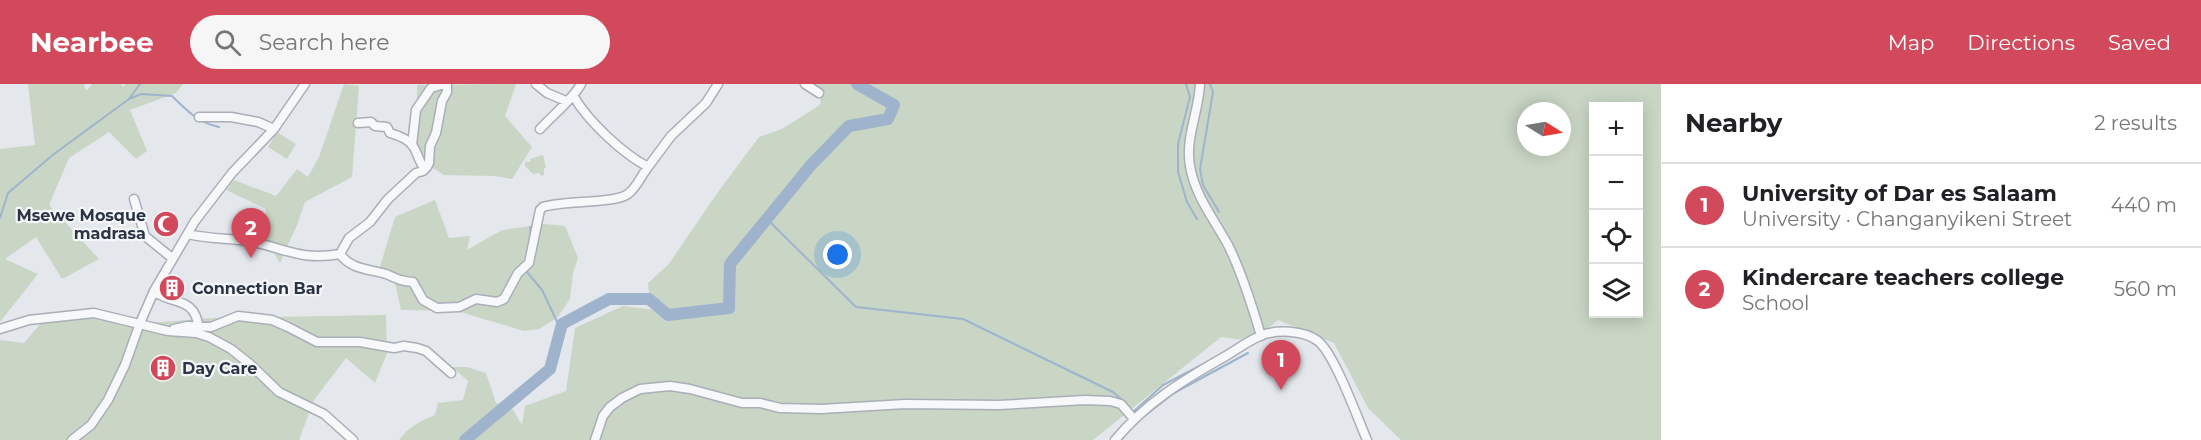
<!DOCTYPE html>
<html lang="en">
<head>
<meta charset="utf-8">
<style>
  :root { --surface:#fff; --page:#f6f6f6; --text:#202124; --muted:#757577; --line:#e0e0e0; --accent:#d1495b }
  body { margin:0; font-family:Montserrat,sans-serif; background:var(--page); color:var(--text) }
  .controls { position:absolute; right:18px; top:18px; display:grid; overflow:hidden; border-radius:0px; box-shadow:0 3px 15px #0003 }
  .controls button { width:54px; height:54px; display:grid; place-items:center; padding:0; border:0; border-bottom:2px solid var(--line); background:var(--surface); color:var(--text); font:30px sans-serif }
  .compass { position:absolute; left:1517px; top:18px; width:54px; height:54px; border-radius:50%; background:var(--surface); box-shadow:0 3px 15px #0003; rotate:101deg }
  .you { position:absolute; left:838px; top:171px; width:21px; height:21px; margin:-15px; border:4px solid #fff; border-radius:50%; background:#1a73e8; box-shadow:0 0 0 9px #1a73e833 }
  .badge { display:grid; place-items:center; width:39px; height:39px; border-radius:50%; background:var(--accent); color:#fff; font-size:20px; font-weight:700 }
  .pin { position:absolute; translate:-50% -50px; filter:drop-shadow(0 2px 3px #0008) }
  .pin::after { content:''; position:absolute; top:32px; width:21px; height:18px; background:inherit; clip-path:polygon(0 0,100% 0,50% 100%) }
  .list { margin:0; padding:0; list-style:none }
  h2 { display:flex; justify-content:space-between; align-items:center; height:78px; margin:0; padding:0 24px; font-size:26px }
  h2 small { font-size:20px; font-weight:400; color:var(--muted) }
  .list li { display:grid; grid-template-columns:39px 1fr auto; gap:18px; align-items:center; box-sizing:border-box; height:84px; padding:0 24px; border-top:2px solid var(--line) }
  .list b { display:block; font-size:22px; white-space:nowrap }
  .list p { margin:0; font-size:20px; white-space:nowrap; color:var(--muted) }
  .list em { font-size:20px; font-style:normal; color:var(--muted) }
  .icon { flex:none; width:33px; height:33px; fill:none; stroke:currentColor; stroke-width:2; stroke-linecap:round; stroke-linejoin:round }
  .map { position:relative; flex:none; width:1661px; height:356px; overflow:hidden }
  header { display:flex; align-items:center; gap:36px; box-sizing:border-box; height:84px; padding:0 30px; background:var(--accent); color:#fff }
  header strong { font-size:28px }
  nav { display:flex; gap:33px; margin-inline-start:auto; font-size:21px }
  .search { width:420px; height:54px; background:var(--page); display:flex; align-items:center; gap:15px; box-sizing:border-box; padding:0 21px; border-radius:33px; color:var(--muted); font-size:22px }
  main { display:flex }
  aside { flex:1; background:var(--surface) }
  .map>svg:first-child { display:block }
</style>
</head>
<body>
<header>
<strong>Nearbee</strong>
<div class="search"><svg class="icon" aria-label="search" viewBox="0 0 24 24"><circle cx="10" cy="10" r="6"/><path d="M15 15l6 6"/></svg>Search here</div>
<nav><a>Map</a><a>Directions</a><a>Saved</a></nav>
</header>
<main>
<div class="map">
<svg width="1661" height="356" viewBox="0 0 1661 356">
  <rect width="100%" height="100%" fill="#e4e7ec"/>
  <!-- green -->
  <path fill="#c9d6c5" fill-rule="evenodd" d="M28,0H84L86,7L92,0H121L123,3L126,0H183L176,9L130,26L147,67L136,75L109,48L69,74L49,121L99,175L62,195L36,153L5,175L38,190L0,238V65L35,61Z
    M344,0L359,2L352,93L305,118L297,141L280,179L262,149L266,125L226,106L234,96L276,112L297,85L308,93L319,73Z
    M516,0L505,32L532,63L512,95L495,92L444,91L417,74V1Z
    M815,0H1661V356H1401L1368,324L1334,259L1278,236L1253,257L1221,253L1093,356H399C408,343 421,337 435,331L438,319L463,316L468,297L452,283H467L486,289L496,319L513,326L522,341L525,322L566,307L575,244L623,222L656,226L650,219L648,199L668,181L718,108L759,53L782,45L820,21L821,8ZM1594,22H1638V230H1594ZM1526,27H1562V63H1526Z
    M277,48L296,60L287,75L268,63Z
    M543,71L546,84H544V91L542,92L539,89L533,90L525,82V78H530V75Z
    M435,116L449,154L470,152L467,166L502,146L545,140L565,142L578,174L573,189L570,215L557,234L539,245L524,247L457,227L401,226L394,194L379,186L395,133Z
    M60,230L149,239L212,234L386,231L387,269L375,299L346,274L314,316L299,356H0V256L24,259L41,239Z"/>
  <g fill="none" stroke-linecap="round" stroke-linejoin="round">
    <!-- stream -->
    <path stroke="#9fb4cc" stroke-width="2" d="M1186,0L1190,13L1178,60V88L1187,118L1197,135
      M1210,0L1213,8L1200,85L1203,101L1219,128
      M129,15L141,10L172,12C186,26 199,39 219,43
      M0,134L8,109L54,70L129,15L140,0
      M768,136L856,223L963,235L1113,308L1122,316
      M530,143L531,152
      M528,185L527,188L542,206L560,244
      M1130,325L1133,328L1163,301L1217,273
      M1138,337L1174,309L1248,269
      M1121,356L1128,348"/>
    <!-- river -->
    <path stroke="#9fb4cc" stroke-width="12" d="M465,356L550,285L562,240L609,215H649L668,231L729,224L730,180L811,81L849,42L888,35L894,21L857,0"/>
    <defs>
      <path id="minor" d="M536,0L547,9L566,17
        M805,0L819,9
        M1200,0C1199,27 1185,54 1190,82C1195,112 1214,135 1228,161C1242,189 1252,221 1261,252
        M574,13C589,38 622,69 648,83L671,52L706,19L718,0
        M199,33H231L258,38L274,45
        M358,39L371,38L375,42L387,43L390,49C397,51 408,55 413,62C418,69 418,77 425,85
        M540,45C554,30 572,16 581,0
        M412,61L416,26L431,4L444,0
        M134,115L145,152L172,174
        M188,150C208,155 228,154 248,157C285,164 300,177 340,170L349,154L370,138L388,115L416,89L423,87L427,83L429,79L430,62L436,49L442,17L447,8V0
        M340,170C351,186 370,185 386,190C398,195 400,197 413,198L423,216L437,224L459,223L476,215L497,218L504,215L518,189L529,179L540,126L543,123C564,116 614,120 628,110C637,103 641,92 648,83
        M154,207C173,222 194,211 199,244
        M0,245L29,236L94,229L168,247L196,249L209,253L231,265L250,280L279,308L324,330L353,356
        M174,245L187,242L211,243L238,232L272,236L288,243L317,258H360L394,264L404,262L417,264L426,267L451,289
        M72,356L91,341L108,316L125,281L140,239L154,207L195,137L232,89L274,45L305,0
        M595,356L603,332L610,323L622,314L640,305L670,302L690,305L742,319H760L780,324L821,325L905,320L999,321L1085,316L1110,317L1121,320L1133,334
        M1115,356C1147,318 1182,297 1224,273C1236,266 1248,257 1260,252C1276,245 1303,246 1318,257C1335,271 1357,333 1367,356"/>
    </defs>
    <!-- minor casing -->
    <use href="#minor" stroke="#a9aeb7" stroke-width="11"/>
    <!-- minor -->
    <use href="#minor" stroke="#f7f8fa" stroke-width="8"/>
  </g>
  <!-- icons -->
  <defs>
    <symbol id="mosque-disc" viewBox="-11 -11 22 22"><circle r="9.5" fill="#d1495b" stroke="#f4f6f9"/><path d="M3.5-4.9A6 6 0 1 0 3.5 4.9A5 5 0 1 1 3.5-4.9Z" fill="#fff"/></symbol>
    <symbol id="building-disc" viewBox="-11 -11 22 22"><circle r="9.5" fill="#d1495b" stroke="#f4f6f9"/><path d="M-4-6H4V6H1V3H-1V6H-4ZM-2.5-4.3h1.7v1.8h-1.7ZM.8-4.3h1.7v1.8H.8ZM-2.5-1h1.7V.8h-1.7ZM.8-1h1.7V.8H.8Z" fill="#fff"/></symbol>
  </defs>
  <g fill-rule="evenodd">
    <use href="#mosque-disc" x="151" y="125" width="30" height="30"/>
    <use href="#building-disc" x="157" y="189" width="30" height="30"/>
    <use href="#building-disc" x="148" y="269" width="30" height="30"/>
  </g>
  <g text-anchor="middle" stroke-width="4.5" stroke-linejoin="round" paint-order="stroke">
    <!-- poi labels -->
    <g font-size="16" font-weight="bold" fill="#2b3445" stroke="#f4f6f9" text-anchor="start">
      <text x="146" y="137" text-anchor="end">Msewe Mosque<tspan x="146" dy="18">madrasa</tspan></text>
      <text x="192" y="210">Connection Bar</text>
      <text x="182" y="290">Day Care</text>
    </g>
  </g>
</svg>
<div class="controls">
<button>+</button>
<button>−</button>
<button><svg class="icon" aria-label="locate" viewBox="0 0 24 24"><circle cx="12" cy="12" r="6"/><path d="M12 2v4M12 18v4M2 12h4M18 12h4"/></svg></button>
<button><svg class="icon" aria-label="layers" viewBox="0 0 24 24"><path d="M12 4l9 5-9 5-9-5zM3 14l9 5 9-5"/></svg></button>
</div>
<svg class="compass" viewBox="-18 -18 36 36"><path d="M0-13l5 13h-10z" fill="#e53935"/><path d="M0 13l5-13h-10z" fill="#757577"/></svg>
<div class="you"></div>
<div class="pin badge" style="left:1281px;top:306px">1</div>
<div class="pin badge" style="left:251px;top:174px">2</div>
</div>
<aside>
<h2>Nearby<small>2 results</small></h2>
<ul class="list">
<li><span class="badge">1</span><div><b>University of Dar es Salaam</b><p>University · Changanyikeni Street</p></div><em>440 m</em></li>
<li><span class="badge">2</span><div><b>Kindercare teachers college</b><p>School</p></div><em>560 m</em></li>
</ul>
</aside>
</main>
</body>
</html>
